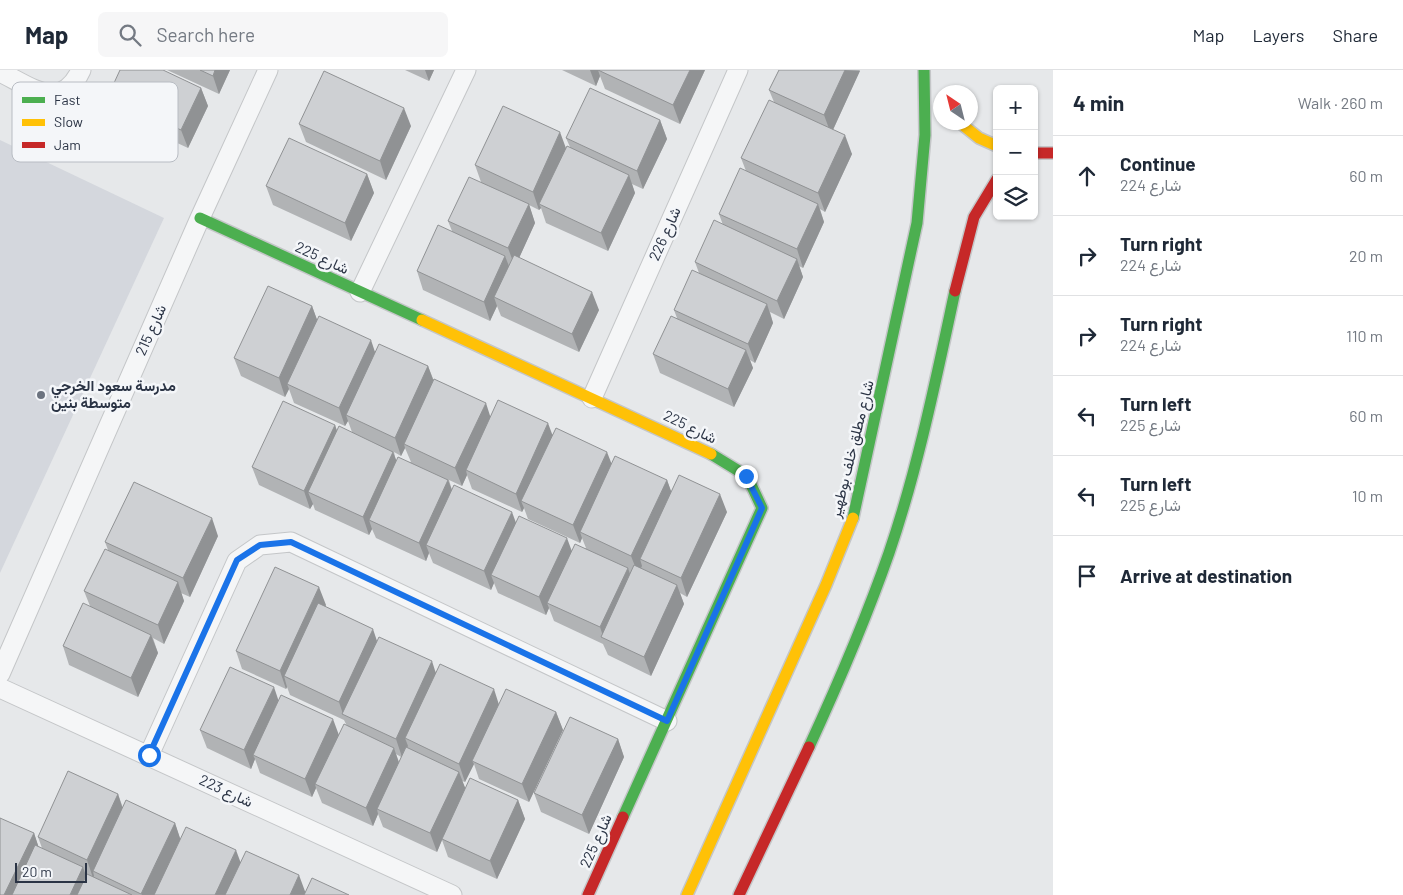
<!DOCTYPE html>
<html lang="en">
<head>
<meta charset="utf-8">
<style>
  :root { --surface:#fff; --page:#f6f6f7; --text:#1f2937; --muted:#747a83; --line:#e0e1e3 }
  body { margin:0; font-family:Barlow,Vazirmatn,sans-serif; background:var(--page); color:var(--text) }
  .controls { position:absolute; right:15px; top:15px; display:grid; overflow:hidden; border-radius:8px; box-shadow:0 1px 4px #0004 }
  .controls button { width:45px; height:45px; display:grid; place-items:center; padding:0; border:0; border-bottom:1px solid var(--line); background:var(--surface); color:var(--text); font:25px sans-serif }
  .compass { position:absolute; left:933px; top:15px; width:45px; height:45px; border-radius:50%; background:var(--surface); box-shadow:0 1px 4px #0004; rotate:325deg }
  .scale { position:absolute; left:15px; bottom:12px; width:72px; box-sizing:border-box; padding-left:5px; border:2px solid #2b3445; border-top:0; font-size:14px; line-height:18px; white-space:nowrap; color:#2b3445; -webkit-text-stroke:4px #f4f6f9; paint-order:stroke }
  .stop { position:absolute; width:15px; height:15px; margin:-11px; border:4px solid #1a73e8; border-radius:50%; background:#fff }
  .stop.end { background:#1a73e8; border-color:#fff; box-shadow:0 1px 5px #0008 }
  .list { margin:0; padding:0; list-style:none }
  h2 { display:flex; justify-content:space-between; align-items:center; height:65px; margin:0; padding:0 20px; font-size:21px }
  h2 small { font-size:16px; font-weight:400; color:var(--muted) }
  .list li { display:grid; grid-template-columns:32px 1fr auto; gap:15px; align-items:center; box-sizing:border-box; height:80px; padding:0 20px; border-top:1px solid var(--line) }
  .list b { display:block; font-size:19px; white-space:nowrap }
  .list p { margin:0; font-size:16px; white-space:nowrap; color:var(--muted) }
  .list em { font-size:16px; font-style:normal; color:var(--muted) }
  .icon { flex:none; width:28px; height:28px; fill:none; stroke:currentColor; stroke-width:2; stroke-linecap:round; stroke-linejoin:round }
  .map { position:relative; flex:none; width:1053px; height:825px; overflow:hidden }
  header { display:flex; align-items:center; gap:30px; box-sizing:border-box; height:70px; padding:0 25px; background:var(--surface); border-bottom:1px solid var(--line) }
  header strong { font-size:24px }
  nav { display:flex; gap:28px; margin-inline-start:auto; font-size:18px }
  .search { width:350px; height:45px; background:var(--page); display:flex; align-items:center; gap:12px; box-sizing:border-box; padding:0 18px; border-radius:8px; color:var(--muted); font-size:19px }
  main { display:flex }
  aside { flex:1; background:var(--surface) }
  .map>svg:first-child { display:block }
</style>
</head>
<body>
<header>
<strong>Map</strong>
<div class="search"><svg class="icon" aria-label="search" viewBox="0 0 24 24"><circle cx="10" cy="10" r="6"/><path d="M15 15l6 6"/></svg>Search here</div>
<nav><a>Map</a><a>Layers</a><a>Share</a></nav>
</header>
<main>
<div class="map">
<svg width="1053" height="825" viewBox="0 0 1053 825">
  <rect width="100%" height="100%" fill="#e6e8ea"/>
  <!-- built -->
  <path fill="#d4d7dd" d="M0,70L164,148L0,503Z"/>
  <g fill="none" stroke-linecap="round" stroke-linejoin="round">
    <defs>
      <path id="street" d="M0,2C31,17 61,43 81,0
        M360,222L466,0
        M592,328L738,0
        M0,604L200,148L268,0
        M0,618L452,825
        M149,685L237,491L260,475L291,472L667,651"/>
      <path id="fast" d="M200,148L422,250
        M853,448L917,153L925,65L924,0
        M809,677C838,614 866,549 889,483C918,398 936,309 955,221
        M623,747L762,438L747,406L711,384"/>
      <path id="slow" d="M959,52L979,68L997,76
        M422,250L711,384
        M687,825L826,515L853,448"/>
      <path id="jam" d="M1034,83H1053
        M955,221L974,147L997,109
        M588,825L623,747
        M739,825L809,677"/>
    </defs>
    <!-- street casing -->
    <use href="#street" stroke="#c4c6c8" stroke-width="21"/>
    <!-- fast casing -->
    <use href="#fast" stroke="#c4c6c8" stroke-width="14"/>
    <!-- slow casing -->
    <use href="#slow" stroke="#c4c6c8" stroke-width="14"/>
    <!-- jam casing -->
    <use href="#jam" stroke="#c4c6c8" stroke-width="14"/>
    <!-- street -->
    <use href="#street" stroke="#f5f6f7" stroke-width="19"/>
    <!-- fast -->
    <use href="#fast" stroke="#4caf50" stroke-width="11"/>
    <!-- slow -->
    <use href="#slow" stroke="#ffc107" stroke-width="11"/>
    <!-- jam -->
    <use href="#jam" stroke="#c62828" stroke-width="11"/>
  </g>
  <!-- wall -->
  <path fill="#b1b3b5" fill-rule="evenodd" d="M167,0H230L219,24Z
    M405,0H434L429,11Z
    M562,0H705L680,54L605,19L600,6L596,16Z
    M779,0H860L833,60L852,84L825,142L820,139L824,152L803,198L799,196L803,207L784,249L770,242L773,253L755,293L750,290L753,298L734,337L660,303L653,284L677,248L674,240L699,203L695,192L723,155L719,144L746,101L741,88L774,32L769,20Z
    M201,18L208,36L188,78L115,44L108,26Z
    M660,50L667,69L643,119L632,114L635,123L608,181L546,153L541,138L539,140L529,135L535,153L519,188L599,240L579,282L501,246L497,236L490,251L423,220L417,201L452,161L448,151L481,112L475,95L570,77L566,68Z
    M299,54L411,56L386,110L306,72Z
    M367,104L374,123L351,171L273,135L266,116Z
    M312,236L317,250L375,282L428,296L434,311L491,347L552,364L612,394L667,410L671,422L727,442L687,527L680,523L684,534L651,606L608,585L603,574L554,551L549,538L546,545L498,523L494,513L491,520L433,493L429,483L426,491L376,468L372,459L369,465L315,440L313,434L310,439L259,415L252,397L335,355L337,361L352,362L348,351L345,356L294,333L289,319L285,327L241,306L234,288ZM405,378L411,392L396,391L394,382L401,386ZM467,405L472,419L522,442L524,438L528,449L580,473L582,468L586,478L572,481L452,420L449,410L462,416Z
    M218,466L190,527L181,523L184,531L164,574L153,568L158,583L138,627L69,595L63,576L90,536L84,521L108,480L105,472Z
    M326,535L325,537L377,571L436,602L499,634L556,642L563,660L529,732L479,709L474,694L465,712L462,711L465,718L518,730L525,749L497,809L448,787L442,770L437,782L383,757L378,744L373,756L322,733L316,718L312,727L260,703L255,689L251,699L207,678L200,660L279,630L339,665L347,656L344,650L290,625L287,617L286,619L242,599L236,581ZM396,684L401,687L399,692Z
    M618,669L624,687L589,764L541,742L534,723Z
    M118,724L123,738L175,753L180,769L240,792L305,822L349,825H0L34,763L38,776L42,778L38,767Z"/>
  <!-- shaded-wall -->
  <path fill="#909294" d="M215,0H230L219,24L213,6Z
    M425,0H434L429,11Z
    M590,0H603H598L600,6L596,16Z
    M690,0H705L680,54L673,35Z
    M845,0L860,1L831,64L824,45Z
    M201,18L208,36L188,78L181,60Z
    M404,38L411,56L386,110L380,91Z
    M660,50L667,69L643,119L637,101Z
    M560,62L567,81L539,134L541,138L539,140L533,122Z
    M845,65L852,84L825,142L818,123Z
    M367,104L374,123L351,171L345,153Z
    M629,105L635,123L608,181L601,163Z
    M529,134L535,153L515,197L508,178Z
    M818,134L824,152L803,198L797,179Z
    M505,186L512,204L494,227L497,236L490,251L484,232Z
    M797,189L803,207L784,249L777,231Z
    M592,222L599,240L579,282L572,264Z
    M767,234L773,253L755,293L748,274Z
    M312,236L319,255L287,314L289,319L285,327L279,308Z
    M371,270L377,288L346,345L348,351L345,356L339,338Z
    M746,280L753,298L734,337L728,319Z
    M428,296L435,315L404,374L405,378L401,386L395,368Z
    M486,333L492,352L466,400L467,405L462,416L455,398Z
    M548,353L555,372L521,431L524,438L522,442L516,424Z
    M335,355L341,373L308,422L313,434L310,439L304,421Z
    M393,382L400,400L369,450L372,459L369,465L363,447Z
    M607,382L614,400L580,462L582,468L580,473L573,455Z
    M448,410L455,428L426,475L429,483L426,491L419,473Z
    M667,410L674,429L640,489L642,496L638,504L631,486Z
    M720,424L727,442L687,527L681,508Z
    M512,442L519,461L491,505L494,513L491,520L484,501Z
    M212,448L218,466L190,527L183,508Z
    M567,468L574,487L547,533L549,538L546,545L539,527Z
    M628,498L634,516L604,569L600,557Z
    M178,512L184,531L164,574L158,555Z
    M677,515L684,534L651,606L644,587Z
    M319,517L326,535L291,610L284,606L287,617L286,619L280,601Z
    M373,559L379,577L343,644L339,632Z
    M151,565L158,583L138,627L131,608Z
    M432,591L438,610L405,668L408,676L402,687L396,669Z
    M274,617L280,635L253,685L255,689L251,699L244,680Z
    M494,619L500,638L472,691L474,694L465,712L459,694Z
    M556,642L563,660L529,732L522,714Z
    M333,649L340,668L315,714L316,718L312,727L305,709Z
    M618,669L624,687L589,764L582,745Z
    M394,678L400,696L377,739L378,744L373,756L366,738Z
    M459,702L466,720L442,769V770L437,782L430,763Z
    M118,724L124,743L93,801L94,806L93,808L87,790Z
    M518,730L525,749L497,809L490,791Z
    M175,753L181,771L156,825H142L141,824Z
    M34,763L40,781L20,825H4Z
    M236,780L243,799L231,825H215Z
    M83,797L89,815L85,825H70Z
    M299,805L306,824L305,825H290Z"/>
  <!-- building -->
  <path fill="#ced0d3" stroke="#909294" d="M120,0H163L201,18L181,60L108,26Z
    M200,0H215L213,6Z
    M598,0H690L673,35Z
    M779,0H845L824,45L769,20Z
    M324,1L404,38L380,91L299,54Z
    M590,18L660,50L637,101L566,68Z
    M769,30L845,65L818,123L741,88Z
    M503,36L560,62L533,122L475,95Z
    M289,68L367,104L345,153L266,116Z
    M567,76L629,105L601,163L539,134Z
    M740,98L818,134L797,179L719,144Z
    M469,107L529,134L508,178L448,151Z
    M714,150L797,189L777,231L695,192Z
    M438,155L505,186L484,232L417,201Z
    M514,185L592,222L572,264L494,227Z
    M692,200L767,234L748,274L674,240Z
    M268,216L312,236L279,308L234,288Z
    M319,246L371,270L339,338L287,314Z
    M671,246L746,280L728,319L653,284Z
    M379,274L428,296L395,368L346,345Z
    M434,309L486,333L455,398L404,374Z
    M498,330L548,353L516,424L466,400Z
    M283,331L335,355L304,421L252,397Z
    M339,356L393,382L363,447L308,422Z
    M556,358L607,382L573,455L521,431Z
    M615,386L667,410L631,486L580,462Z
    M398,387L448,410L419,473L369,450Z
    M679,405L720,424L681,508L640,489Z
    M134,412L212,448L183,508L105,472Z
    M454,415L512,442L484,501L426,475Z
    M519,446L567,468L539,527L491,505Z
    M575,474L628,498L600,557L547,533Z
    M105,479L178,512L158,555L84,521Z
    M634,495L677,515L644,587L601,567Z
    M275,497L319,517L280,601L236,581Z
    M83,533L151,565L131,608L63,576Z
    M318,533L373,559L339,632L284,606Z
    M379,567L432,591L396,669L342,644Z
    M440,594L494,619L459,694L405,668Z
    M230,597L274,617L244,680L200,660Z
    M506,619L556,642L522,714L472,691Z
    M281,625L333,649L305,709L253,685Z
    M570,647L618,669L582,745L534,723Z
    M344,654L394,678L366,738L315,714Z
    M406,677L459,702L430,763L377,739Z
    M68,701L118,724L87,790L38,767Z
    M470,708L518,730L490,791L442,769Z
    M126,730L175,753L141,824L93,801Z
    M0,748L34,763L4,825H0Z
    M186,757L236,780L215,825H154Z
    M35,775L83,797L70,825H12Z
    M246,781L299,805L290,825H225Z
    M87,804L132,825H77Z
    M312,808L349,825H304Z"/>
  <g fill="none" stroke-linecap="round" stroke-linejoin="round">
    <!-- route -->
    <path stroke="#1a73e8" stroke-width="6" d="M149,685L237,490L260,475L291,472L667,651L762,438L746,406"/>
  </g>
  <!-- markers -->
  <circle fill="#6c737f" stroke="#f4f6f9" stroke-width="2" cx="41" cy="325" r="5"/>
  <g text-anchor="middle" stroke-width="5" stroke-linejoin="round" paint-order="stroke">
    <!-- street labels -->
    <g font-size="15" fill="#2b3445" stroke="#f4f6f9">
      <text transform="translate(665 164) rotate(-66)" y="5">شارع 226</text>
      <text transform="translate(322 188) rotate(25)" y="5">شارع 225</text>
      <text transform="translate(151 260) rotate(-66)" y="5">شارع 215</text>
      <text transform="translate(690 357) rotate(26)" y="5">شارع 225</text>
      <text transform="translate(852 379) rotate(-76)" y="5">شارع مطلق خلف بوطهير</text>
      <text transform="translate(226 721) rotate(25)" y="5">شارع 223</text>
      <text transform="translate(596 771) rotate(-66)" y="5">شارع 225</text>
    </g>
    <!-- poi labels -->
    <g font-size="15" font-weight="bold" fill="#2b3445" stroke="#f4f6f9" text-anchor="start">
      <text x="51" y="321">مدرسة سعود الخرجي<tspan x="51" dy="17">متوسطة بنين</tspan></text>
    </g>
  </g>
  <!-- legend -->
  <rect x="12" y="12" width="166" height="80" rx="8" fill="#f4f6f9" stroke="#b8bcc3" stroke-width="1"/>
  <rect x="22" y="27" width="23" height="6" fill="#4caf50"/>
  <rect x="22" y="49" width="23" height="7" fill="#ffc107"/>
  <rect x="22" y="72" width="23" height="6" fill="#c62828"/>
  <g font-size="14" fill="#2b3445">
    <text x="54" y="35">Fast</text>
    <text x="54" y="57">Slow</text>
    <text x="54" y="80">Jam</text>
  </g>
</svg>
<div class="controls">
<button>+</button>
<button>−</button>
<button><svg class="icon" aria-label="layers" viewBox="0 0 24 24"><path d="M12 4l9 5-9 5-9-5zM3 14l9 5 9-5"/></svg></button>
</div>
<svg class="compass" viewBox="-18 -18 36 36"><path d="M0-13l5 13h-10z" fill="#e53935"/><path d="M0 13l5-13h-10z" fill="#747a83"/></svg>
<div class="scale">20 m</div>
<div class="stop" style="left:149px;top:685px"></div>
<div class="stop end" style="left:746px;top:406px"></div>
</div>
<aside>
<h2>4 min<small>Walk · 260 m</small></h2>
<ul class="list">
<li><svg class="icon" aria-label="ahead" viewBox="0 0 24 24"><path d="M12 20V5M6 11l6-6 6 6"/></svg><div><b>Continue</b><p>شارع 224</p></div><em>60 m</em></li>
<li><svg class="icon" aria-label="right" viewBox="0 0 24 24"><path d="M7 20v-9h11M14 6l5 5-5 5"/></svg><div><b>Turn right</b><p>شارع 224</p></div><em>20 m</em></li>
<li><svg class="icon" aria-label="right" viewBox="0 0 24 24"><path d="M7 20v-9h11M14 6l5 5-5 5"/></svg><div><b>Turn right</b><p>شارع 224</p></div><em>110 m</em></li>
<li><svg class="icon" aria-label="left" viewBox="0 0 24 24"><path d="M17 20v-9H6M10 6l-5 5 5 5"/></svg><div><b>Turn left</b><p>شارع 225</p></div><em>60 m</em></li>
<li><svg class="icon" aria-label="left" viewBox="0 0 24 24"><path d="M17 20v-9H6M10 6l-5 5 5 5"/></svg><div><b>Turn left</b><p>شارع 225</p></div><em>10 m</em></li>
<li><svg class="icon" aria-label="arrive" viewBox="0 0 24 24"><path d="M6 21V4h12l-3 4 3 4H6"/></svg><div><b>Arrive at destination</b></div></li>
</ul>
</aside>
</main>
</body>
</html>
